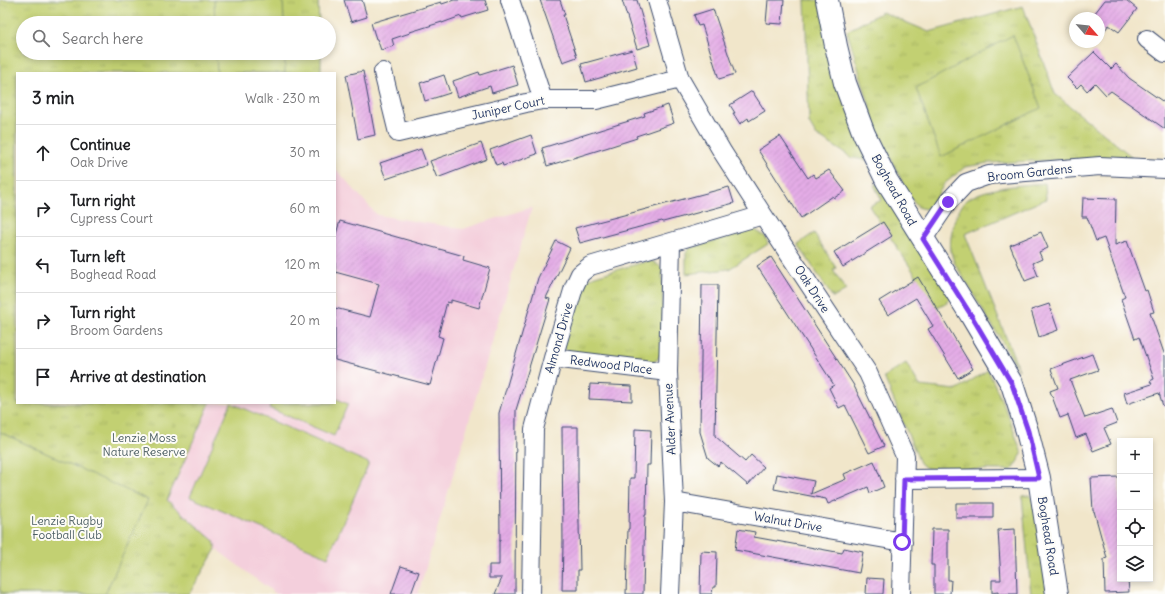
<!DOCTYPE html>
<html lang="en">
<head>
<meta charset="utf-8">
<style>
  :root { --surface:#fff; --page:#f2f2f2; --text:#202124; --muted:#757577; --line:#e0e0e0 }
  body { margin:0; font-family:Delius,sans-serif; background:var(--page); color:var(--text) }
  .controls { position:absolute; right:12px; bottom:12px; display:grid; overflow:hidden; border-radius:0px; box-shadow:0 2px 6px #0003 }
  .controls button { width:36px; height:36px; display:grid; place-items:center; padding:0; border:0; border-bottom:1px solid var(--line); background:var(--surface); color:var(--text); font:20px sans-serif }
  .compass { position:absolute; left:1069px; top:12px; width:36px; height:36px; border-radius:50%; background:var(--surface); box-shadow:0 2px 6px #0003; rotate:118deg }
  .stop { position:absolute; width:12px; height:12px; margin:-9px; border:3px solid #7c3aed; border-radius:50%; background:#fff }
  .stop.end { background:#7c3aed; border-color:#fff; box-shadow:0 1px 4px #0008 }
  .list { margin:0; padding:0; list-style:none }
  h2 { display:flex; justify-content:space-between; align-items:center; height:52px; margin:0; padding:0 16px; font-size:17px }
  h2 small { font-size:13px; font-weight:400; color:var(--muted) }
  .list li { display:grid; grid-template-columns:26px 1fr auto; gap:12px; align-items:center; box-sizing:border-box; height:56px; padding:0 16px; border-top:1px solid var(--line) }
  .list b { display:block; font-size:15px; white-space:nowrap }
  .list p { margin:0; font-size:13px; white-space:nowrap; color:var(--muted) }
  .list em { font-size:13px; font-style:normal; color:var(--muted) }
  .icon { flex:none; width:22px; height:22px; fill:none; stroke:currentColor; stroke-width:2; stroke-linecap:round; stroke-linejoin:round }
  .map { position:relative; flex:none; width:1165px; height:594px; overflow:hidden }
  .search { position:absolute; background:var(--surface); box-shadow:0 2px 6px #0003; left:16px; top:16px; width:320px; height:44px; display:flex; align-items:center; gap:10px; box-sizing:border-box; padding:0 14px; border-radius:22px; color:var(--muted); font-size:15px }
  .panel { position:absolute; background:var(--surface); box-shadow:0 2px 6px #0003; left:16px; top:72px; width:320px; height:332px; border-radius:0px }
  .map>svg:first-child { display:block }
</style>
</head>
<body>
<div class="map">
<svg width="1165" height="594" viewBox="0 0 1165 594">
  <defs>
    <pattern id="grass-tufts" width="24" height="20" patternUnits="userSpaceOnUse"><rect width="24" height="20" fill="#c2d072"/><path d="M3 7l-1-3M5 7V3M7 7l1-3M15 17l-1-3M17 17v-4M19 17l1-3" fill="none" stroke="#a6b365"/></pattern>
    <pattern id="building-hatch" width="6" height="6" patternUnits="userSpaceOnUse"><rect width="6" height="6" fill="#e4ace6"/><path d="M-1 1l2-2M0 6l6-6M5 7l2-2" fill="none" stroke="#c394c8"/></pattern>
  </defs>
  <rect width="100%" height="100%" fill="#fdfcf7"/>
  <filter id="ink" filterUnits="userSpaceOnUse"><feTurbulence type="fractalNoise" baseFrequency=".025" numOctaves="2"/><feDisplacementMap in="SourceGraphic" scale="8" xChannelSelector="R" yChannelSelector="G"/><feConvolveMatrix kernelMatrix="1 2 1 2 8 2 1 2 1" color-interpolation-filters="sRGB"/></filter>
  <filter id="wash" filterUnits="userSpaceOnUse"><feTurbulence type="fractalNoise" baseFrequency=".012" numOctaves="4" result="noise"/><feDisplacementMap in="SourceGraphic" scale="16" xChannelSelector="R" yChannelSelector="G"/><feGaussianBlur stdDeviation="0.9" result="paint"/><feColorMatrix in="noise" values="0 0 0 0 0 0 0 0 0 0 0 0 0 0 0 0 0 1.4 0 .05"/><feComposite in="paint" operator="in"/></filter>
  <g filter="url(#wash)">
    <rect width="100%" height="100%" fill="#f1e6ca"/>
    <!-- built -->
    <path fill="#f4cfdc" d="M335,168L377,215L463,229L532,207L418,594H276L216,549L214,541L167,501L210,403H335Z"/>
    <!-- grass -->
    <path fill="url(#grass-tufts)" stroke="#6e8068" d="M0,0H318L319,23H23V53H321V73H17V403H210L167,500L214,541L216,549L189,594H0Z
      M805,0H819L866,160L853,158L816,135L809,123Z
      M1023,6L1055,94L1132,157L1057,160L988,163L965,167L944,184L932,205L925,209L918,207L907,192L876,127L847,31L882,12L929,32Z
      M879,183L951,299L946,301L947,303L932,311L914,280L917,277L869,206L882,200L874,185Z
      M1045,183L1046,199L965,234L1019,370L954,262C949,248 950,241 953,226C954,220 959,210 963,204C976,187 1024,185 1045,183Z
      M755,230L765,236L768,244L729,269L686,274V253L690,248L748,231Z
      M814,233L836,268L833,270L846,290L833,298L798,244Z
      M648,261L654,262L662,268L664,350L657,360L647,364L569,353L563,347L580,289L586,280L595,276Z
      M906,363L920,386L956,390L988,370L1008,415L1022,454L1012,470L935,469L926,468L920,463L884,377Z
      M1029,495L1035,504L1047,594H1031L1022,496Z"/>
    <!-- pitch -->
    <path fill="#c2d072" stroke="#6e8068" d="M214,0H283L284,23H215Z
      M1013,35L1041,108L941,157L916,88Z
      M216,53H285V73H217Z
      M335,398L348,404L334,436L269,408L271,403H335Z
      M231,403L369,463L328,557L190,497Z
      M0,432L148,500L105,594H7L0,591Z"/>
    <g id="blocks">
      <!-- building -->
      <path fill="url(#building-hatch)" d="M344,0H362L367,17L351,22Z
        M454,0H485L488,10L462,18L461,16L442,23V22L410,32V33L392,39L394,46L381,50L377,39H376L371,23L441,2L442,4Z
        M540,0H560L565,15H563L577,57L563,62L560,54H559Z
        M622,0H637L650,45L637,49Z
        M768,0H784L782,24L766,23Z
        M1105,0H1126L1137,9L1119,32L1109,25L1099,37V18H1091Z
        M713,9L735,74L719,79L702,25L698,26L694,15Z
        M632,50L637,67L586,82L581,64Z
        M1094,52L1111,69L1116,64L1129,78L1165,103V129L1111,91L1106,95L1095,83L1087,91L1081,84L1077,88L1067,78Z
        M512,65L518,85L492,93L490,86L458,97L453,81L479,72L480,75Z
        M363,71L375,135L358,139L346,75Z
        M444,75L450,93L425,101L420,83Z
        M752,91L765,111L749,121L748,118L740,124L733,113H735L730,105Z
        M668,105L674,123L645,133L636,136L637,138L612,146L547,166L542,148L645,116L644,113Z
        M531,135L537,154L503,166L502,163L496,165L490,150Z
        M780,136L808,178L813,174L816,178L829,170L845,191L834,198L833,196L801,218L758,150Z
        M481,143L487,159L437,178L430,161Z
        M421,149L427,165L386,179L380,163Z
        M729,187L734,203L663,222L662,221L580,243L575,228Z
        M1083,198L1116,199L1115,245L1127,241L1145,291L1147,290L1154,312L1150,313L1165,356V406H1163L1159,393L1127,404L1124,393L1152,384L1150,381L1154,379L1139,337L1135,339L1121,299L1125,297L1104,238L1096,241L1087,217H1082Z
        M340,221L464,256L463,260L490,268L479,308L451,300V303L447,302L438,336L443,338L430,385L335,360V308L370,317L379,284L335,272V237Z
        M883,222L892,236L843,267L834,252Z
        M1041,232L1048,248L1039,252L1042,259L1033,263L1038,276L1025,281L1010,245Z
        M556,241L570,248L546,298L550,299L516,410L515,594H495L502,578H489V565H499V541H500L499,413L538,278Z
        M771,257L853,384L884,446L869,453L845,405L839,408L829,388L834,385L757,266Z
        M918,277L973,369L958,378L928,329L933,326L916,298L888,315L879,301Z
        M702,285H718L715,436L745,462L751,455L764,467L748,485L721,462L718,466L708,458L700,432Z
        M1049,304L1058,330L1039,337L1031,310Z
        M1092,354L1098,370L1070,380L1085,418L1112,409L1117,423L1104,428L1111,444L1093,451L1086,434L1076,438L1068,415L1060,418L1050,391L1058,388L1051,369Z
        M590,384L632,386V401L589,399Z
        M562,427H578V476L580,570H578V590H562L563,544Z
        M635,429L651,430L650,465H647L646,515H645L644,548L643,594H626L628,529H629L630,478H634Z
        M874,461L884,487L870,493L868,487L828,504L826,499L774,489L777,474L814,481L811,494L846,479L844,474Z
        M1119,477L1120,516V579H1128L1129,592L1105,593L1104,559L1107,558L1094,511H1093L1091,478Z
        M956,503H993V518H956Z
        M738,529L755,532L754,537L842,553L844,548L863,552L859,573L735,550Z
        M932,529H948V580H951L950,594H934V565H931Z
        M1015,529L1017,594H998V592L992,593V580H1001L998,530Z
        M701,551L717,552L716,587H713L712,594H700Z
        M401,566L419,572L411,594H391Z
        M867,578L884,579L883,594H866Z"/>
    </g>
  </g>
  <g filter="url(#ink)">
    <use href="#blocks" fill-opacity="0" stroke="#3b4a6e" stroke-width="1"/>
    <g fill="none" stroke-linecap="round" stroke-linejoin="round">
      <defs>
        <path id="minor" d="M510,0L543,100
          M657,0L680,79L723,153L763,215L868,373L905,456L901,594
          M1147,39L1165,53
          M383,72L398,133L526,103L543,100H596L680,79
          M923,239L948,202L966,183L989,175L1100,166L1165,169
          M553,358L668,372
          M904,479L1039,478
          M674,502L903,542
          M531,594L534,429L553,358L574,287L580,274L590,266L763,215
          M670,594L674,502L668,372L671,243"/>
        <path id="tertiary" d="M827,0L836,46L845,83L864,134L887,181L971,315L1012,384L1027,431L1039,478L1057,594"/>
      </defs>
      <!-- minor casing -->
      <use href="#minor" stroke="#3b4a6e" stroke-width="20"/>
      <!-- tertiary casing -->
      <use href="#tertiary" stroke="#3b4a6e" stroke-width="24"/>
      <!-- minor -->
      <use href="#minor" stroke="#fff" stroke-width="18"/>
      <!-- tertiary -->
      <use href="#tertiary" stroke="#fff" stroke-width="22"/>
    </g>
  </g>
  <g fill="none" stroke-linecap="round" stroke-linejoin="round" filter="url(#ink)">
    <!-- route -->
    <path stroke="#7c3aed" stroke-width="5" d="M902,542L904,479L1039,478L1028,431L1012,384L971,315L923,239L948,202"/>
  </g>
  <g text-anchor="middle" stroke-width="4" stroke-linejoin="round" paint-order="stroke">
    <!-- street labels -->
    <g font-size="12" fill="#1b2f5e" stroke="#fdfcf7">
      <text transform="translate(508 108) rotate(-12)" y="4">Juniper Court</text>
      <text transform="translate(1030 173) rotate(-6)" y="4">Broom Gardens</text>
      <text transform="translate(894 190) rotate(61)" y="4">Boghead Road</text>
      <text transform="translate(812 289) rotate(57)" y="4">Oak Drive</text>
      <text transform="translate(559 338) rotate(-74)" y="4">Almond Drive</text>
      <text transform="translate(611 365) rotate(7)" y="4">Redwood Place</text>
      <text transform="translate(670 419) rotate(-93)" y="4">Alder Avenue</text>
      <text transform="translate(788 522) rotate(10)" y="4">Walnut Drive</text>
      <text transform="translate(1048 536) rotate(81)" y="4">Boghead Road</text>
    </g>
    <!-- park labels -->
    <g font-size="12" fill="#4d5f64" stroke="#fdfcf7">
      <text x="144" y="442">Lenzie Moss<tspan x="144" dy="14">Nature Reserve</tspan></text>
      <text x="67" y="525">Lenzie Rugby<tspan x="67" dy="14">Football Club</tspan></text>
    </g>
  </g>
</svg>
<div class="controls">
<button>+</button>
<button>−</button>
<button><svg class="icon" aria-label="locate" viewBox="0 0 24 24"><circle cx="12" cy="12" r="6"/><path d="M12 2v4M12 18v4M2 12h4M18 12h4"/></svg></button>
<button><svg class="icon" aria-label="layers" viewBox="0 0 24 24"><path d="M12 4l9 5-9 5-9-5zM3 14l9 5 9-5"/></svg></button>
</div>
<svg class="compass" viewBox="-18 -18 36 36"><path d="M0-13l5 13h-10z" fill="#e53935"/><path d="M0 13l5-13h-10z" fill="#757577"/></svg>
<div class="stop" style="left:902px;top:542px"></div>
<div class="stop end" style="left:948px;top:202px"></div>
<div class="search"><svg class="icon" aria-label="search" viewBox="0 0 24 24"><circle cx="10" cy="10" r="6"/><path d="M15 15l6 6"/></svg>Search here</div>
<section class="panel">
<h2>3 min<small>Walk · 230 m</small></h2>
<ul class="list">
<li><svg class="icon" aria-label="ahead" viewBox="0 0 24 24"><path d="M12 20V5M6 11l6-6 6 6"/></svg><div><b>Continue</b><p>Oak Drive</p></div><em>30 m</em></li>
<li><svg class="icon" aria-label="right" viewBox="0 0 24 24"><path d="M7 20v-9h11M14 6l5 5-5 5"/></svg><div><b>Turn right</b><p>Cypress Court</p></div><em>60 m</em></li>
<li><svg class="icon" aria-label="left" viewBox="0 0 24 24"><path d="M17 20v-9H6M10 6l-5 5 5 5"/></svg><div><b>Turn left</b><p>Boghead Road</p></div><em>120 m</em></li>
<li><svg class="icon" aria-label="right" viewBox="0 0 24 24"><path d="M7 20v-9h11M14 6l5 5-5 5"/></svg><div><b>Turn right</b><p>Broom Gardens</p></div><em>20 m</em></li>
<li><svg class="icon" aria-label="arrive" viewBox="0 0 24 24"><path d="M6 21V4h12l-3 4 3 4H6"/></svg><div><b>Arrive at destination</b></div></li>
</ul>
</section>
</div>
</body>
</html>
